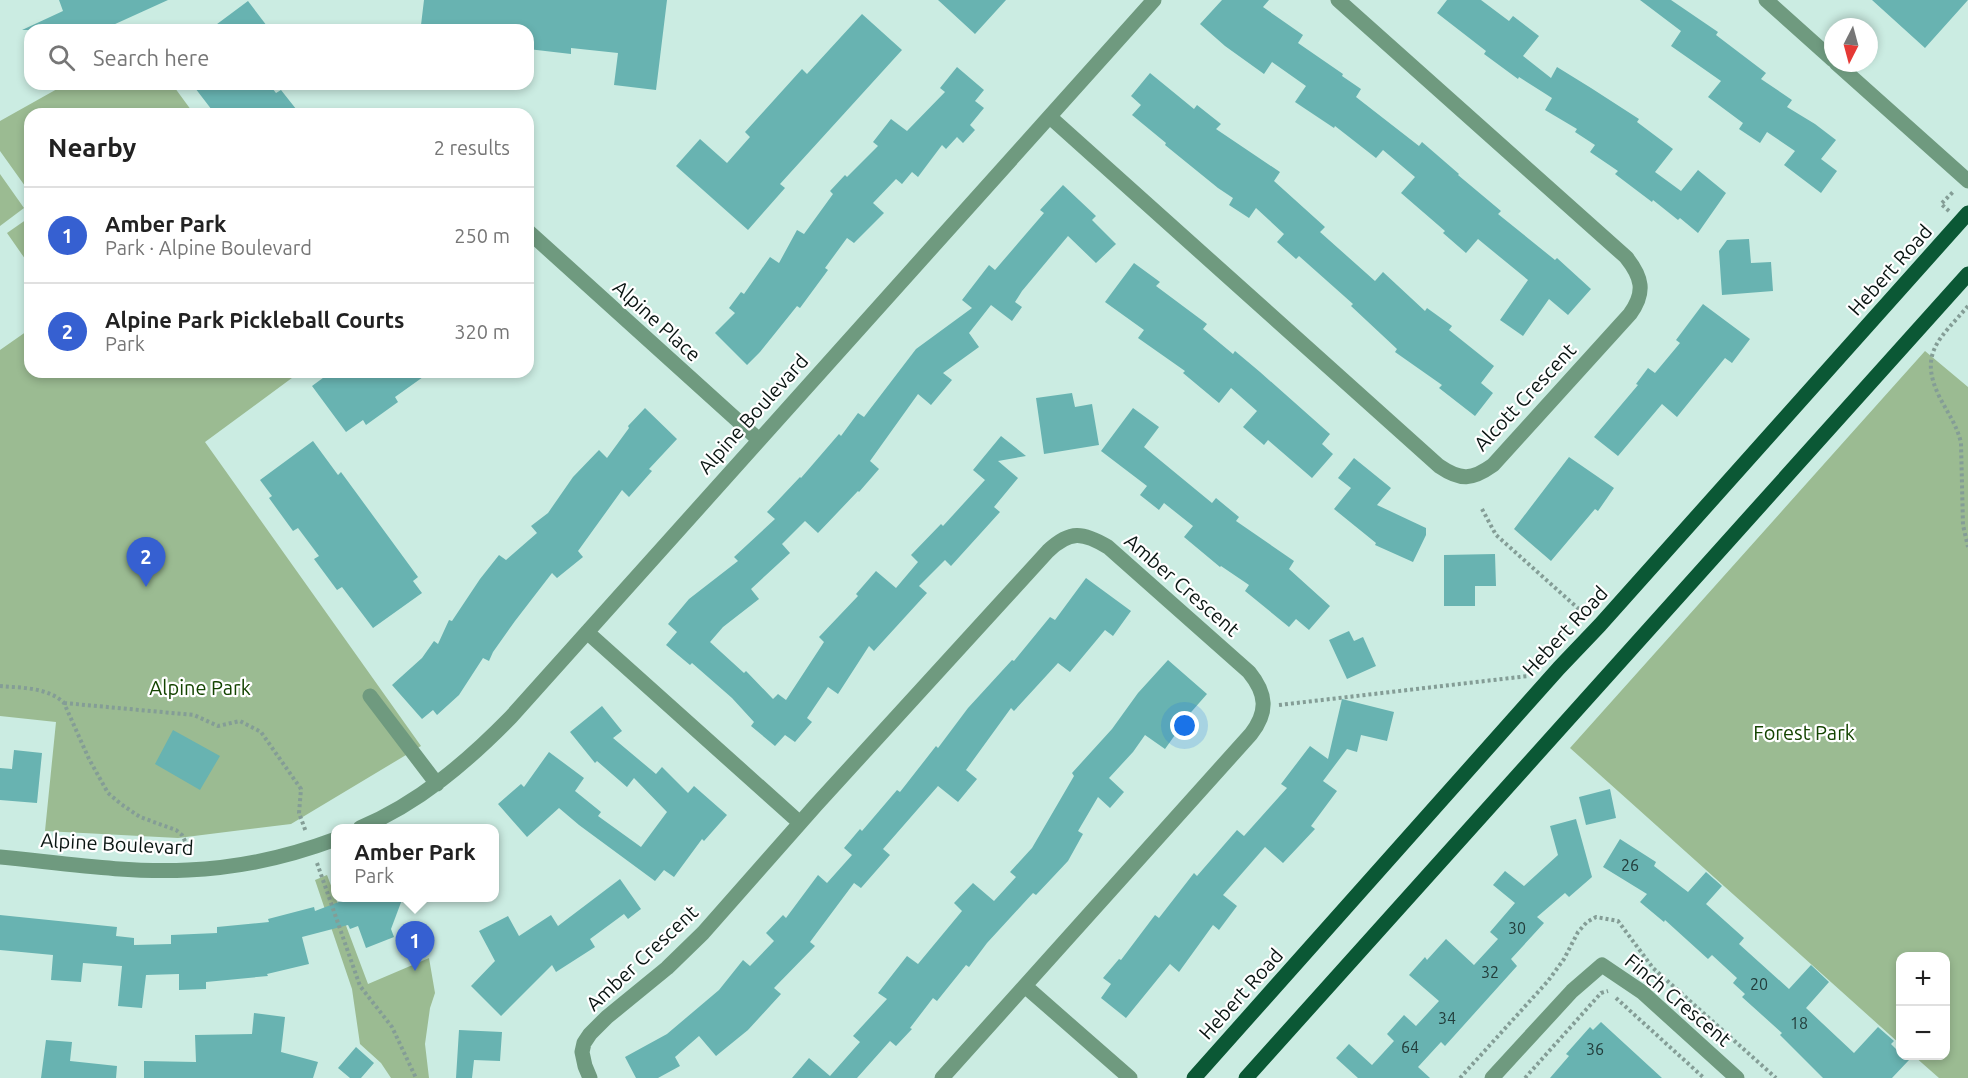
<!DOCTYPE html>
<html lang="en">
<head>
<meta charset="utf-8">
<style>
  :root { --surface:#fff; --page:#f2f2f2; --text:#222; --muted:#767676; --line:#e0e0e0; --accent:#3660d1 }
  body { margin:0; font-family:Ubuntu,sans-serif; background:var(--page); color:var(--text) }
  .controls { position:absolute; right:18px; bottom:18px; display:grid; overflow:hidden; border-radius:12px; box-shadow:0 3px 9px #0003 }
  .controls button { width:54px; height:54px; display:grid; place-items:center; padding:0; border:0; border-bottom:2px solid var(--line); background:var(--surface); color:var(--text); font:30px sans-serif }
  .compass { position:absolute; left:1824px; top:18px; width:54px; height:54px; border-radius:50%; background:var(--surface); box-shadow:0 3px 9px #0003; rotate:186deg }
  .you { position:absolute; left:1185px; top:726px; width:21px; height:21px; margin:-15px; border:4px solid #fff; border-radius:50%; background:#1a73e8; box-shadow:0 0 0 9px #1a73e833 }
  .badge { display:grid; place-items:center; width:39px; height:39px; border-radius:50%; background:var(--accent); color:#fff; font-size:20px; font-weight:700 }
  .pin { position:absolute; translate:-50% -50px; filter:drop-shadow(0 2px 3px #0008) }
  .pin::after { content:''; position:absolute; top:32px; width:21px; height:18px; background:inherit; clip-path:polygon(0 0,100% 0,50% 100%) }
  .popup { position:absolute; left:331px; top:824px; width:168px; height:78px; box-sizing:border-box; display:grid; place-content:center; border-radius:12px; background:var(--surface); filter:drop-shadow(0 2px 4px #0005); font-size:20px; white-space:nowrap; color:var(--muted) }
  .popup b { font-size:22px; color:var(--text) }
  .popup::after { content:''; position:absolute; left:50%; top:100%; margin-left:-12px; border:12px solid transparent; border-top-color:var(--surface) }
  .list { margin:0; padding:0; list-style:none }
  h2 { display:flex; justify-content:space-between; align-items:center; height:78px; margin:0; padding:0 24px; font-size:26px }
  h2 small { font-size:20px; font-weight:400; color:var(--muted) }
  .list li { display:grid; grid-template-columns:39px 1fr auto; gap:18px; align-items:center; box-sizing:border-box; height:96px; padding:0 24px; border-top:2px solid var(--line) }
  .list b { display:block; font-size:22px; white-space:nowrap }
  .list p { margin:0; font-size:20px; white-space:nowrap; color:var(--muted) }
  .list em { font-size:20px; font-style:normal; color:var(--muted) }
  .icon { flex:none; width:33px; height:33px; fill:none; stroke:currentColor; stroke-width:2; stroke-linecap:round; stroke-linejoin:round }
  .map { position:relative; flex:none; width:1968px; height:1078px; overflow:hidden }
  .search { position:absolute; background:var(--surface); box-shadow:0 3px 9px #0003; left:24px; top:24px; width:510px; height:66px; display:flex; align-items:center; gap:15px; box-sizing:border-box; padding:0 21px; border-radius:18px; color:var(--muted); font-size:22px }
  .panel { position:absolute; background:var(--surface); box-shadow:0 3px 9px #0003; left:24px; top:108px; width:510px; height:270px; border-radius:18px }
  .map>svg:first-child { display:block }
</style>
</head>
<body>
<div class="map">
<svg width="1968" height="1078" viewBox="0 0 1968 1078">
  <rect width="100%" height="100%" fill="#cbece2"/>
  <!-- green -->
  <path fill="#9bbb92" d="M66,84H172L194,114H30V193L0,151V121Z
    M0,174L24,208L0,226Z
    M30,217V266L7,233Z
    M30,329V372H300L205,442L421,746L291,824L178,838L45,831L56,722L0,716V350Z
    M1925,351L1968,387V1078H1939L1914,1056H1946V956H1900V1044L1570,748Z
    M327,875L368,984L429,958L435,993L430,1008L425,1044L429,1078H391L381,1063L360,1044L352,989L315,880Z"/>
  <!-- building -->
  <path fill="#68b3b1" d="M59,0H168L102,30H22L63,11Z
    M424,0H667L656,90L614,85L618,53L571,48V54L528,49V30H440V27L421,25Z
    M938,0H1006L975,34Z
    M1222,0H1269L1263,7L1303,35L1298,43L1343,74L1342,76L1361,89L1356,97L1419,146L1422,142L1459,174L1458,175L1501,211L1498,214L1555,260L1557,258L1591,289L1568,315L1549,299L1523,336L1500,320L1528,280L1478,239L1466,253L1443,233L1445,231L1401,193L1415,177L1383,150L1376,158L1335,126L1334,128L1295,102L1306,86L1272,62L1264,74L1225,46L1200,24Z
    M1447,0H1481L1509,21L1513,16L1539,36L1523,56L1551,78L1557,67L1591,88L1639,119L1637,122L1673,149L1655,172L1681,191L1698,170L1726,193L1698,233L1680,218L1678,220L1653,200L1652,202L1615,174L1618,171L1590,152L1595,145L1575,132L1577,129L1545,110L1552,98L1519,77L1518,79L1484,54L1486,51L1437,13Z
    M1640,0H1671L1718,32L1716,35L1766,73L1761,79L1792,100L1787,107L1815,124L1836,140L1821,159L1837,171L1821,193L1784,165L1795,151L1767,132L1760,143L1739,129L1743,123L1708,97L1721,81L1671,46L1681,31Z
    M1872,0H1968L1925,48Z
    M248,1L270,30H209Z
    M862,14L902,50L780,184L785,188L748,230L676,166L700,139L727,163L750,137L745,132L802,69L807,74Z
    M957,67L984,90L975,101L984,108L970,125L975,130L963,143L957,137L946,149L942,145L918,177L912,172L902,184L896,179L873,203L884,213L854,243L847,238L825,268L828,270L800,308L797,306L760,352L747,365L715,333L735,313L729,308L741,292L744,294L770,257L779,263L797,230L804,234L833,194L830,191L845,175L847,177L878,146L873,142L891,119L907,131L945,92L940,88Z
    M1150,73L1194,109L1197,105L1221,124L1216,129L1280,172L1274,181L1325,227L1320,232L1375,281L1383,272L1425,311L1427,308L1452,326L1449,330L1494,366L1481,383L1493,393L1475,416L1439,388L1442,385L1395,352L1397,349L1351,306L1353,304L1299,256L1296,259L1277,242L1284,234L1256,208L1249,218L1229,205L1233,198L1218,188L1165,145L1166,143L1132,115L1141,105L1131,96Z
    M192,84H269L276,93L281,90L300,114H215Z
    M1063,185L1096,216L1092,220L1116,244L1096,263L1068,236L1022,291L1015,302L1022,307L1012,321L991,305L969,333L979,347L943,373L952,380L931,405L918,394L870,461L879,469L859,492L858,491L818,533L805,521L782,544L790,553L751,589L759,599L723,627L710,642L744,673L746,671L773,699L778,694L786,700L824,642L819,637L858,596L856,594L876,571L896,588L918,562L911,555L941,524L943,526L985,480L973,470L1001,436L1026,456L998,461L1018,478L994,507L1000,512L951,566L945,560L919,586L927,593L874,651L869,646L838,694L828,687L807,718L812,722L795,742L785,735L775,746L751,726L754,722L732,698L692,663L690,665L666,645L677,632L668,624L689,599L738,561L734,557L775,519L767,512L800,477L801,478L839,434L841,436L858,413L864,417L916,349L972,308L962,300L989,265L995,270L1044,213L1040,210Z
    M1749,239L1751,263L1771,262L1773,291L1722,295L1719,251L1727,240Z
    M1134,263L1160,282L1156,286L1207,324L1203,329L1233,354L1235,351L1260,372L1330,434L1322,444L1333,454L1312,478L1268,440L1264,445L1243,427L1257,411L1231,388L1219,403L1183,373L1185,371L1138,338L1144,330L1105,302Z
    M1703,304L1750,339L1732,363L1725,358L1677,417L1662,404L1618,456L1594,437L1638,385L1636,384L1648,368L1655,373L1680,343L1676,340Z
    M331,372H430L395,397L398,402L366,425L363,420L346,432L312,386Z
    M1072,393L1075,407L1092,404L1099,445L1044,454L1036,398Z
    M645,408L677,439L649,469L652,471L629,497L622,490L578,551L583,557L557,578L552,573L515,621L493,652L489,661L483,658L459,695L437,715L433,710L422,719L392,685L422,658L434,641L438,644L449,620L452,621L480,579L499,555L506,560L537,533L531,526L548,513L573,477L599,450L607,458L629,428L628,426Z
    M1133,408L1159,427L1144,447L1212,503L1216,498L1239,517L1236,521L1294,561L1289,569L1330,606L1309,630L1296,619L1289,627L1245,591L1249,585L1221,566L1220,567L1184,537L1193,526L1164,503L1159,510L1140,495L1147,486L1101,451Z
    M313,441L338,475L341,472L418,577L413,581L422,593L373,628L342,587L337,590L314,559L319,556L298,528L293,531L269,498L272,496L260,480Z
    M1569,457L1614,488L1598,511L1595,509L1551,561L1514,529Z
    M1354,458L1391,488L1377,505L1426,528V535L1413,562L1375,545L1376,543L1334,509L1351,488L1338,478Z
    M1495,554L1496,586H1475V606H1444V555Z
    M1086,578L1131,611L1113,636L1105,630L1070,672L1058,663L1014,711L1011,708L966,770L977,779L958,802L938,786L883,849L890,855L861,888L854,883L810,942L815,946L774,988L781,994L748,1030L716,1056L699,1036L675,1057L680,1066L658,1078H636L625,1057L667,1034L719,990L743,960L750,966L774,941L766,933L783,915L786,918L818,875L827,883L852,855L844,848L860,829L862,831L897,790L900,792L936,746L938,748L968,708L1012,660L1014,661L1050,617L1055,620Z
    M1349,631L1354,641L1363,637L1376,666L1347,679L1329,640Z
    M1168,660L1207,694L1178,727L1180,728L1165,749L1145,735L1133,752L1109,778L1124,792L1110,808L1098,797L1078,831L1083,834L1068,861L1036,895L1033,893L987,943L969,967L966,965L937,1001L933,998L910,1028L912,1029L896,1046L890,1041L857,1078H792L809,1058L830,1076L860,1042L853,1036L887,999L878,993L907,956L918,964L962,911L954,903L973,883L994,901L1016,877L1010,872L1032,848L1074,776L1072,773L1112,729L1138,693Z
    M1342,699L1394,712L1387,741L1361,735L1357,752L1347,749L1323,781L1337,791L1311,826L1315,829L1283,863L1265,847L1223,895L1237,906L1219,930L1213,925L1179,972L1170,964L1126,1018L1101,998L1111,984L1103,978L1119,959L1121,960L1155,915L1159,918L1194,873L1197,876L1237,830L1244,836L1287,788L1281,784L1310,746L1328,759Z
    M602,706L622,731L613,738L656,774L662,767L688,793L694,786L727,815L704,841L702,839L674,877L664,870L655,881L579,825L559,808L527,837L498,804L521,784L524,787L549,752L584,778L575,791L601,812L598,816L641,847L667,812L634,778L627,787L597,761L595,763L570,732Z
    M173,730L220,756L200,790L155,764Z
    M14,750L42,753L37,803L0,800V768L12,769Z
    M1610,789L1616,818L1586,825L1579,797Z
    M1576,819L1592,877L1569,897L1565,893L1537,917L1544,923L1511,959L1517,966L1445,1046L1441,1042L1418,1067L1430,1078H1358L1336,1058L1349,1044L1372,1065L1394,1041L1387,1034L1404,1015L1416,1026L1439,1001L1409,975L1425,957L1427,960L1446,939L1474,965L1498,939L1490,932L1515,903L1493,885L1505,871L1524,886L1558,855L1550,826Z
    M1620,839L1656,862L1654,866L1688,892L1706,872L1722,886L1706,904L1744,938L1739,944L1789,989L1811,965L1829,982L1806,1008L1854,1053L1878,1027L1894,1041L1891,1044L1900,1053V1056H1904L1909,1060L1892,1078H1823L1780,1035L1782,1033L1742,997L1745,994L1733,983L1737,978L1712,955L1708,959L1665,920L1664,922L1640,902L1647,894L1603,867Z
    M620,879L641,909L628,919L624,914L590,939L595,947L556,972L552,965L501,1016L471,986L495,961L479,931L508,916L519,936L551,915L558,926Z
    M352,897H403L391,929L394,937L366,948L358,926L350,929L348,925L302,937L309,964L267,974L268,976L206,982V989L179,990V974L146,975L142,1008L118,1006L122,966L83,963L81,982L51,980L53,955L0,950V915L117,927L116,936L134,938V945L171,944V935L217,933V927L269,922L268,919L314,907L315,911Z
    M254,1013L285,1017L281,1052L318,1062L313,1078H144V1061L196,1062L195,1035L252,1034Z
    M1601,1022L1662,1078H1550L1569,1056L1566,1054L1590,1027L1593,1030Z
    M459,1030L502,1032L500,1061L474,1060L472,1078H456Z
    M46,1040L72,1042L70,1061L117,1066L116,1078H41Z
    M356,1047L374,1063L361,1078H350L338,1068Z"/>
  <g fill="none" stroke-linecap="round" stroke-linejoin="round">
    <!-- path -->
    <path stroke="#849d96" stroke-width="4" stroke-dasharray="3 3" stroke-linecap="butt" d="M1949,211L1941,204L1954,191
      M1968,306C1941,338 1918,352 1939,396C1947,412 1957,425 1961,443L1963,525L1968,547
      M1482,509L1496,535L1582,612
      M0,686C21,688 48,687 64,703L89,759L108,793L121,804L140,817L176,830L182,835L186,843
      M64,703L194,715L218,726L240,721L261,732L301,789L299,813L306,832
      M1279,705L1528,676
      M317,863L360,986L392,1027L416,1078
      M1616,998L1704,1078
      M1460,1078L1548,981L1564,959L1578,932L1587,922L1596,917L1618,921L1653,968L1776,1078
      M1525,1078L1601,993L1608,991"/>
    <!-- minor -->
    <path stroke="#6f9a7f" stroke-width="15" d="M1766,0L1833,60
      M1836,63L1968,181
      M1050,117L1439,466C1461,481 1472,480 1493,465L1630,314C1646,292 1642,277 1626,257L1338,0
      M529,232L758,439
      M587,632L800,823
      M370,696L437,784
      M360,828C419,803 467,762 511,717L1154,0
      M0,857C62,863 125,873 188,870C239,868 288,857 336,839
      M1025,986L1130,1078
      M590,1078L585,1066L582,1052L584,1043L590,1034L607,1017L667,968L703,933L816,805L1048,551C1070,530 1083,532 1108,547L1249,672C1267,694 1268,712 1251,734L942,1078
      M1492,1078L1572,991L1602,965L1642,992L1737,1078"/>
    <!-- major -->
    <path stroke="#0b5835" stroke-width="15" d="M1194,1078L1559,668L1600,625L1968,213
      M1246,1078L1968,274"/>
  </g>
  <g text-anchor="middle" stroke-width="4.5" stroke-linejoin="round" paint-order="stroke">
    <!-- number labels -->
    <g font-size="16" fill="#223c3a">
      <text x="1630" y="871">26</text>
      <text x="1517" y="934">30</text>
      <text x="1490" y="978">32</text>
      <text x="1759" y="990">20</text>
      <text x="1447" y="1024">34</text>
      <text x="1799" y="1029">18</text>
      <text x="1410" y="1053">64</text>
      <text x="1595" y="1055">36</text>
    </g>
    <!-- street labels -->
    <g font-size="20" fill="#0a1512" stroke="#fff">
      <text transform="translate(1890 270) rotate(-48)" y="7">Hebert Road</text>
      <text transform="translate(657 321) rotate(42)" y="7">Alpine Place</text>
      <text transform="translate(1525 397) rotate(-47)" y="7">Alcott Crescent</text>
      <text transform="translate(753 414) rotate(-48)" y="7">Alpine Boulevard</text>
      <text transform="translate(1182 585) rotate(41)" y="7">Amber Crescent</text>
      <text transform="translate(1565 631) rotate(-47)" y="7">Hebert Road</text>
      <text transform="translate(117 844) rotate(3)" y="7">Alpine Boulevard</text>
      <text transform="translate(642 958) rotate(-43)" y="7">Amber Crescent</text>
      <text transform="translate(1241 994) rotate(-48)" y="7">Hebert Road</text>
      <text transform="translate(1678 1000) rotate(40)" y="7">Finch Crescent</text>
    </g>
    <!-- park labels -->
    <g font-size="20" fill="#144401" stroke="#fff">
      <text x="200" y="695">Alpine Park</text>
      <text x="1804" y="740">Forest Park</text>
    </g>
  </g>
</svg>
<div class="controls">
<button>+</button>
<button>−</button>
</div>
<svg class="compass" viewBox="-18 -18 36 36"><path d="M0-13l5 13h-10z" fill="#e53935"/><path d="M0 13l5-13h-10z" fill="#767676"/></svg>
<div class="you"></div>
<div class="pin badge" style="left:415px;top:971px">1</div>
<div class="popup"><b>Amber Park</b>Park</div>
<div class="pin badge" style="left:146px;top:587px">2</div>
<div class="search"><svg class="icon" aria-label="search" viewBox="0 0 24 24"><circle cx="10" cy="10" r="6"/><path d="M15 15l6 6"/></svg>Search here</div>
<section class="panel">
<h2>Nearby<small>2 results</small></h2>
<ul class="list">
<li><span class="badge">1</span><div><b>Amber Park</b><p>Park · Alpine Boulevard</p></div><em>250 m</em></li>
<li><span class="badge">2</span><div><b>Alpine Park Pickleball Courts</b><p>Park</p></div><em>320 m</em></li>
</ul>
</section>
</div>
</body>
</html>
